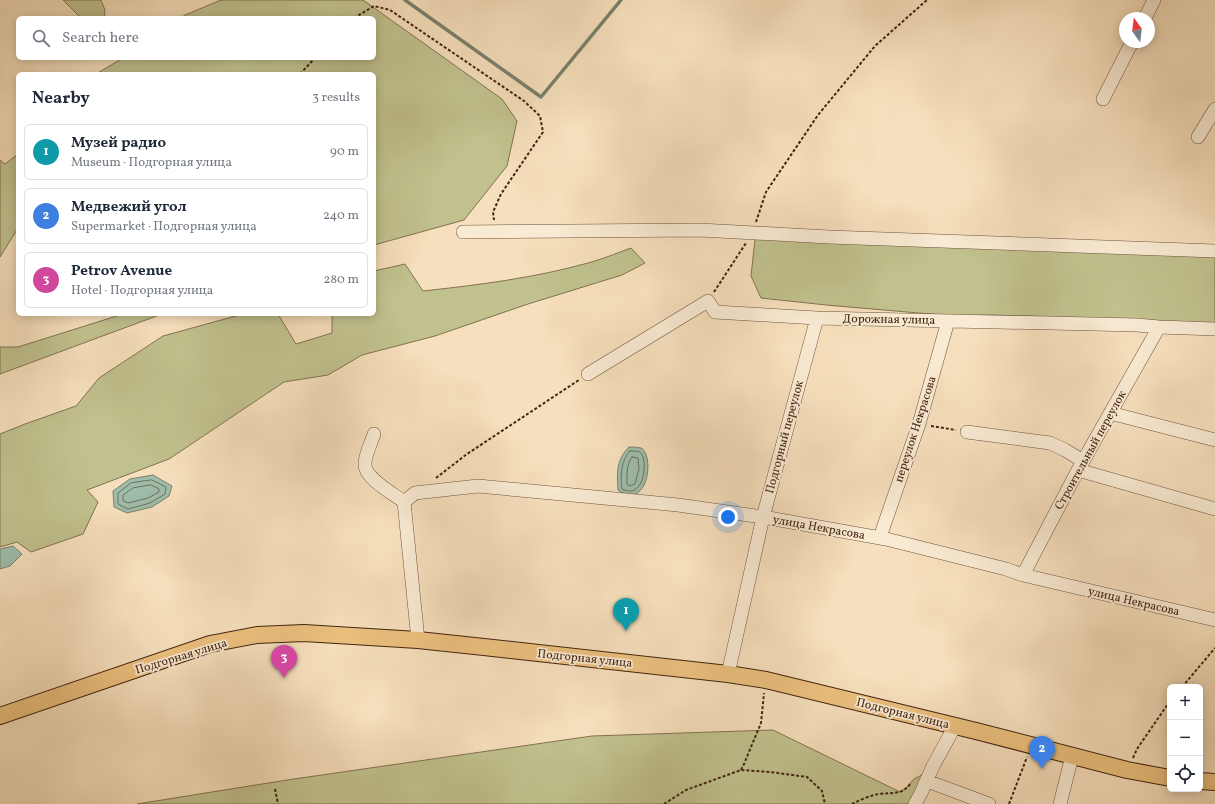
<!DOCTYPE html>
<html lang="en">
<head>
<meta charset="utf-8">
<style>
  :root { --surface:#fff; --page:#f2f2f3; --text:#1f2937; --muted:#747a83; --line:#e0e1e3; --accent:#8f2418 }
  body { margin:0; font-family:Vollkorn,serif; background:var(--page); color:var(--text) }
  .controls { position:absolute; right:12px; bottom:12px; display:grid; overflow:hidden; border-radius:6px; box-shadow:0 2px 10px #0003 }
  .controls button { width:36px; height:36px; display:grid; place-items:center; padding:0; border:0; border-bottom:1px solid var(--line); background:var(--surface); color:var(--text); font:20px sans-serif }
  .compass { position:absolute; left:1119px; top:12px; width:36px; height:36px; border-radius:50%; background:var(--surface); box-shadow:0 2px 10px #0003; rotate:346deg }
  .you { position:absolute; left:728px; top:517px; width:14px; height:14px; margin:-10px; border:3px solid #fff; border-radius:50%; background:#1a73e8; box-shadow:0 0 0 6px #1a73e833 }
  .badge { display:grid; place-items:center; width:26px; height:26px; border-radius:50%; background:var(--accent); color:#fff; font-size:13px; font-weight:700 }
  .pin { position:absolute; translate:-50% -33px; filter:drop-shadow(0 1px 2px #0008) }
  .pin::after { content:''; position:absolute; top:21px; width:14px; height:12px; background:inherit; clip-path:polygon(0 0,100% 0,50% 100%) }
  .list { margin:0; padding:0; list-style:none }
  h2 { display:flex; justify-content:space-between; align-items:center; height:52px; margin:0; padding:0 16px; font-size:17px }
  h2 small { font-size:13px; font-weight:400; color:var(--muted) }
  .list li { display:grid; grid-template-columns:26px 1fr auto; gap:12px; align-items:center; box-sizing:border-box; height:56px; margin:0 8px 8px; padding:0 8px; border:1px solid var(--line); border-radius:6px }
  .list b { display:block; font-size:15px; white-space:nowrap }
  .list p { margin:0; font-size:13px; white-space:nowrap; color:var(--muted) }
  .list em { font-size:13px; font-style:normal; color:var(--muted) }
  .icon { flex:none; width:22px; height:22px; fill:none; stroke:currentColor; stroke-width:2; stroke-linecap:round; stroke-linejoin:round }
  .map { position:relative; flex:none; width:1215px; height:804px; overflow:hidden }
  .search { position:absolute; background:var(--surface); box-shadow:0 2px 10px #0003; left:16px; top:16px; width:360px; height:44px; display:flex; align-items:center; gap:10px; box-sizing:border-box; padding:0 14px; border-radius:6px; color:var(--muted); font-size:15px }
  .panel { position:absolute; background:var(--surface); box-shadow:0 2px 10px #0003; left:16px; top:72px; width:360px; height:244px; border-radius:6px }
  .map>svg:first-child { display:block }
</style>
</head>
<body>
<div class="map">
<svg width="1215" height="804" viewBox="0 0 1215 804">
  <rect width="100%" height="100%" fill="#f6dfbc"/>
  <filter id="stains"><feTurbulence type="fractalNoise" baseFrequency=".005" numOctaves="4"/><feColorMatrix values="0 0 0 0 .2 0 0 0 0 .09 0 0 0 0 .02 0 0 0 .5 -.17"/></filter>
  <radialGradient id="worn" r=".72"><stop offset=".6" stop-color="#630" stop-opacity="0"/><stop offset="1" stop-color="#630" stop-opacity=".3"/></radialGradient>
  <!-- green -->
  <path fill="#c0c18e" stroke="#827250" d="M63,0H101L105,10L104,18H81Z
    M221,0H363L502,99L517,121L507,166L464,220L374,245V74H96L123,58H374V18H181L185,15Z
    M18,154V228L0,257V160L5,164Z
    M767,237L1215,257V323L994,315L953,316L826,305L761,298L751,276L755,239Z
    M631,248L645,263L622,275L528,304L435,336L362,355L328,375L284,382L169,459L87,490L98,502L83,534L31,552L17,542L0,547V434L25,424L76,406L99,378L163,336L243,314H278L296,344L332,333V314H374V271L405,264L423,291C478,285 534,278 588,263C603,259 617,253 631,248Z
    M123,314H162L0,374V347H18Z
    M773,730L900,792L907,787L914,779L920,776L932,765L913,804H137L287,780L592,736Z"/>
  <!-- water -->
  <path fill="#9ebdaa" stroke="#7a806d" d="M629,447C632,447 638,447 641,448C655,455 648,512 618,490C617,473 616,460 629,447Z
    M153,475L172,486L169,496L152,507L127,513L114,507L113,491L130,479Z
    M13,546L22,554L10,566L0,569V549Z"/>
  <g fill="none" stroke-linecap="round" stroke-linejoin="round">
    <!-- shore -->
    <path stroke="#70705e" stroke-width="1" d="M630,451C633,451 637,451 640,452C648,457 646,501 622,489C620,477 621,460 630,451Z
      M632,457L638,458L639,469L635,484L629,486L627,484C627,475 626,465 632,457Z
      M152,480L166,487L165,494L150,503L128,509L118,504V493L131,483Z
      M151,485L159,489V492L148,498L128,503L123,501V495L133,488Z"/>
    <!-- stream -->
    <path stroke="#7a806d" stroke-width="3.5" d="M405,0L541,97L621,0"/>
    <defs>
      <path id="minor" d="M1145,18L1154,0
        M1103,99L1132,42
        M1198,137L1215,109
        M463,232L700,230L829,237L1215,251
        M588,374L708,301L715,312L817,318L1137,325L1159,327L1215,329
        M1110,413L1215,440
        M967,432L1050,443L1065,450L1083,461
        M374,434C371,444 365,454 365,464C364,478 394,494 404,502
        M1078,470L1215,509
        M880,537L919,424L948,321
        M1023,575L1078,470L1159,327
        M418,640L404,502L415,493L478,486L678,505L763,517L886,539L1006,569L1023,575L1215,620
        M728,674L763,517L817,318
        M927,781L989,804
        M915,804L921,793L933,766L955,726
        M1060,804L1072,756"/>
      <path id="major" d="M0,716L210,644L257,635L304,633L418,640L484,647L728,674L766,680L976,731L1127,770L1170,778
        M1200,781L1215,782"/>
    </defs>
    <!-- minor casing -->
    <use href="#minor" stroke="#70533c" stroke-width="14"/>
    <!-- major casing -->
    <use href="#major" stroke="#432411" stroke-width="18"/>
    <!-- path -->
    <path stroke="#432411" stroke-width="2" stroke-dasharray="3 2" stroke-linecap="butt" d="M354,18L374,6L390,10L524,101L540,116L543,132L501,194L493,212L494,220
      M300,74L315,58
      M756,222L766,192L818,115L875,46L927,0
      M714,292L746,243
      M931,426L956,430
      M436,478L467,454L579,380
      M1182,687L1215,648
      M1133,758L1137,749L1170,701
      M741,770L744,764L761,723L764,693
      M275,789L278,804
      M664,804L686,790L741,770L770,772L807,777L822,791L825,804
      M852,804C860,800 871,795 879,794C893,792 901,796 911,783
      M1009,804L1027,757"/>
    <!-- minor -->
    <use href="#minor" stroke="#f9ead3" stroke-width="13"/>
    <!-- major -->
    <use href="#major" stroke="#ebc07e" stroke-width="16"/>
  </g>
  <g text-anchor="middle" stroke-width="3.5" stroke-linejoin="round" paint-order="stroke">
    <!-- street labels -->
    <g font-size="12" fill="#432411" stroke="#f9ead3">
      <text transform="translate(889 319) rotate(1)" y="4">Дорожная улица</text>
      <text transform="translate(915 429) rotate(-72)" y="4">переулок Некрасова</text>
      <text transform="translate(784 437) rotate(-75)" y="4">Подгорный переулок</text>
      <text transform="translate(1090 450) rotate(-61)" y="4">Строительный переулок</text>
      <text transform="translate(819 527) rotate(10)" y="4">улица Некрасова</text>
      <text transform="translate(1134 601) rotate(13)" y="4">улица Некрасова</text>
      <text transform="translate(181 656) rotate(-17)" y="4">Подгорная улица</text>
      <text transform="translate(585 658) rotate(6)" y="4">Подгорная улица</text>
      <text transform="translate(903 713) rotate(14)" y="4">Подгорная улица</text>
    </g>
  </g>
  <rect width="100%" height="100%" filter="url(#stains)"/>
  <rect width="100%" height="100%" fill="url(#worn)"/>
</svg>
<div class="controls">
<button>+</button>
<button>−</button>
<button><svg class="icon" aria-label="locate" viewBox="0 0 24 24"><circle cx="12" cy="12" r="6"/><path d="M12 2v4M12 18v4M2 12h4M18 12h4"/></svg></button>
</div>
<svg class="compass" viewBox="-18 -18 36 36"><path d="M0-13l5 13h-10z" fill="#e53935"/><path d="M0 13l5-13h-10z" fill="#747a83"/></svg>
<div class="you"></div>
<div class="pin badge" style="left:626px;top:631px;background:#0f9aa8">1</div>
<div class="pin badge" style="left:1042px;top:769px;background:#3f7fe0">2</div>
<div class="pin badge" style="left:284px;top:678px;background:#d1479c">3</div>
<div class="search"><svg class="icon" aria-label="search" viewBox="0 0 24 24"><circle cx="10" cy="10" r="6"/><path d="M15 15l6 6"/></svg>Search here</div>
<section class="panel">
<h2>Nearby<small>3 results</small></h2>
<ul class="list">
<li><span class="badge" style="background:#0f9aa8">1</span><div><b>Музей радио</b><p>Museum · Подгорная улица</p></div><em>90 m</em></li>
<li><span class="badge" style="background:#3f7fe0">2</span><div><b>Медвежий угол</b><p>Supermarket · Подгорная улица</p></div><em>240 m</em></li>
<li><span class="badge" style="background:#d1479c">3</span><div><b>Petrov Avenue</b><p>Hotel · Подгорная улица</p></div><em>280 m</em></li>
</ul>
</section>
</div>
</body>
</html>
